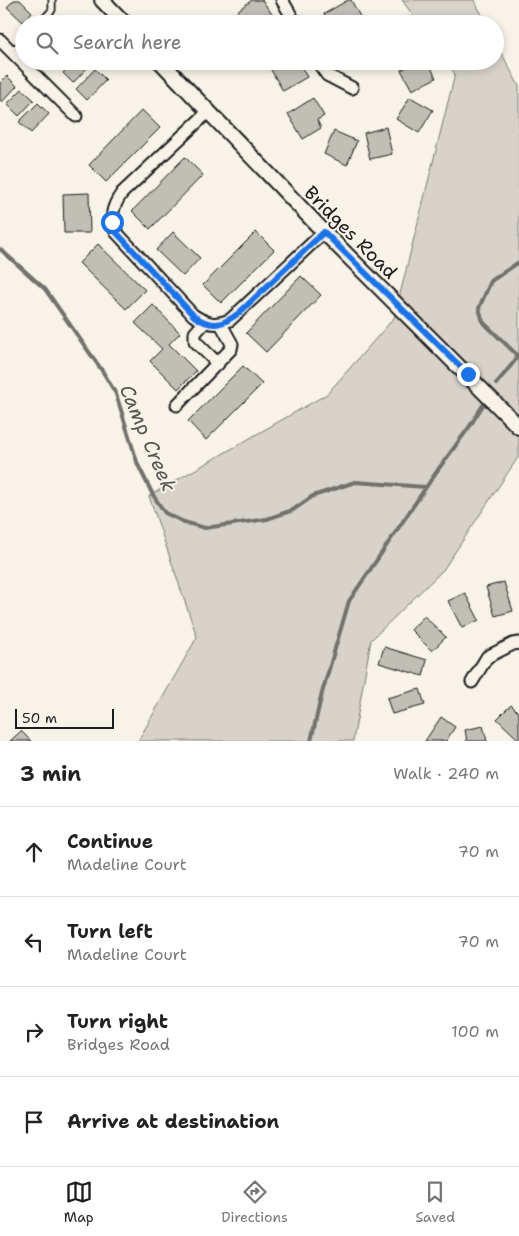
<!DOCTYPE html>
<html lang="en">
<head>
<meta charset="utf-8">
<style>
  :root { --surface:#fff; --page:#f2f2f2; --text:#222; --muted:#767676; --line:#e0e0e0; --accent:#1c1c1c }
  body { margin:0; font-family:"Shantell Sans",sans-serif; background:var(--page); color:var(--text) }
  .scale { position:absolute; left:15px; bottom:12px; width:99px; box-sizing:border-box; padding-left:5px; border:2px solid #1c1c1c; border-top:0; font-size:14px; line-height:18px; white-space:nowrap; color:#1c1c1c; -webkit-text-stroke:4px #f7f3e8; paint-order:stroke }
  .stop { position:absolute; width:15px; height:15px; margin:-11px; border:4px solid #1a73e8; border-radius:50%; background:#fff }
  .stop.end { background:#1a73e8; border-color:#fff; box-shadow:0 1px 5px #0008 }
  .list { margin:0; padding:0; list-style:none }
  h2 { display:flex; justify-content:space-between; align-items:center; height:65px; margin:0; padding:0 20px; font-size:21px }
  h2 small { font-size:16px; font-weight:400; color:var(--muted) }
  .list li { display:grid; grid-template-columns:32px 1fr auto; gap:15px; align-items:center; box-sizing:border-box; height:90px; padding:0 20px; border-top:1px solid var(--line) }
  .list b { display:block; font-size:19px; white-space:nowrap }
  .list p { margin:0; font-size:16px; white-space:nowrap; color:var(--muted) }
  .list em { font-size:16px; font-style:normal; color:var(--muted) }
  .icon { flex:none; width:28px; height:28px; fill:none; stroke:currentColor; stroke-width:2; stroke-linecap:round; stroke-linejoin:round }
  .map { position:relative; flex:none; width:519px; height:741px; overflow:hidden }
  .search { position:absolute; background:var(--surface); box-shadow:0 2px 8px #0003; left:15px; right:15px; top:15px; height:55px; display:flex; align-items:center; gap:12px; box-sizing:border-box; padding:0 18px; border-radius:28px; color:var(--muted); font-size:19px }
  .sheet { height:425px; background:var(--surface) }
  nav { display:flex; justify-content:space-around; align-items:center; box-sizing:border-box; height:70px; border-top:1px solid var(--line); background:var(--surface); font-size:14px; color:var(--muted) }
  nav a { display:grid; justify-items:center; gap:2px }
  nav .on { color:var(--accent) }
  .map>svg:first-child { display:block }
</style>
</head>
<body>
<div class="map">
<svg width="519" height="741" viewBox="0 0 519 741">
  <rect width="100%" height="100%" fill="#f7f3e8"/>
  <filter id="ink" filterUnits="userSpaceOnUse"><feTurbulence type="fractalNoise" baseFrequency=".02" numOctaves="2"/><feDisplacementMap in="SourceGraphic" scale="10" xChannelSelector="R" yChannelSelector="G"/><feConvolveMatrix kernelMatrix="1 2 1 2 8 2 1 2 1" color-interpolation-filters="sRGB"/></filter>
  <g filter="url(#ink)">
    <!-- green -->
    <path fill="#d7d3cb" stroke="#7a7874" d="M402,0H474L487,24H419Z
      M495,41L519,86V456L443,570L371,640L353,741H138L197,637L149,496L327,394L394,318L455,74L446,61H495Z"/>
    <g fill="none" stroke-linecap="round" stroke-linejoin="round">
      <!-- stream -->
      <path stroke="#72716c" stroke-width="4" d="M0,249L45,289L103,372L116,394L138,465L153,495L165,513L184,522L205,528L267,519L293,510L313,496L355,482L426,487
        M496,384L517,358L516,354L483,322L479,308L491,281L519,262
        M311,741L322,693L349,601L437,471L470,426L483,405"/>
    </g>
    <!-- building -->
    <path fill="#c0beb5" stroke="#1c1c1c" d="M14,0H20L32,12L23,22L7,7Z
      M252,0H262L272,14L257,24H246L237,11Z
      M348,0H351L364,24H330L324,14Z
      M50,61H67L59,70Z
      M74,61H82L88,67L73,83L63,73Z
      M287,61H298L307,77L283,91L271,70Z
      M418,61H428L436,78L412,90L401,70Z
      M95,69L106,80L87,100L76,89Z
      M7,76L17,86L2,102L0,100V83Z
      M22,89L34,100L19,116L7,104Z
      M410,97L433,110L419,133L396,119Z
      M313,98L324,116L317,120L321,128L303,139L288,114Z
      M38,103L49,114L31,133L19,122Z
      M142,110L160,128L106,182L89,165Z
      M386,127L392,154L370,159L364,133Z
      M334,131L357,141L347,165L324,154Z
      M185,157L203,175L150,229L132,211Z
      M89,193L90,233H64L63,194Z
      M173,232L200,258L183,276L156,250Z
      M256,232L274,250L221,303L203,285Z
      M98,244L145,290L126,309L79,263Z
      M301,276L321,295L266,352L246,333Z
      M153,305L180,333L169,344L196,371L178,389L150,361L162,349L135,323Z
      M243,366L262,384L206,440L188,421Z
      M504,582L513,611L495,616L486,587Z
      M465,593L479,620L462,628L448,601Z
      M424,616L446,637L432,651L411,630Z
      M384,647L427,660L423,676L379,663Z
      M420,689L425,705L392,714L387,698Z
      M511,705L519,713V740L497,719Z
      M441,717L455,727L446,741H425Z
      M483,726L487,741H467L465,730Z
      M21,731L31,741H10Z"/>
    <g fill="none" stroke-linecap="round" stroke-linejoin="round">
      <defs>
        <path id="service" d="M39,24L52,10V0
          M12,52L24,40"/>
        <path id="minor" d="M282,0L296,24
          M0,40L76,116
          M317,61L327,75L352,88
          M208,112L122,193C112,207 110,216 116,232L193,315C206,324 216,326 230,320L324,232
          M205,322L195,333V341L218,364
          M177,405L231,349L232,344L221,324
          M472,682L487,657L513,644L519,643"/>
        <path id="tertiary" d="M102,0L125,24
          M160,61L324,232L519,427"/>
      </defs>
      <!-- service casing -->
      <use href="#service" stroke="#1c1c1c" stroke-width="9"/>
      <!-- minor casing -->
      <use href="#minor" stroke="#1c1c1c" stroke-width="15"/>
      <!-- tertiary casing -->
      <use href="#tertiary" stroke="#1c1c1c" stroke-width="18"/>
      <!-- service -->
      <use href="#service" stroke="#f7f3e8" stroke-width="5.5"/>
      <!-- minor -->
      <use href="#minor" stroke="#f7f3e8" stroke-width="11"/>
      <!-- tertiary -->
      <use href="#tertiary" stroke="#f7f3e8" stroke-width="14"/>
    </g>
  </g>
  <g fill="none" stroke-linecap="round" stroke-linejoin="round" filter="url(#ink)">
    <!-- route -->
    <path stroke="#1a73e8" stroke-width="6" d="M112,222L116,232L194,316C212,329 224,325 240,312L324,232L468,374"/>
  </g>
  <g text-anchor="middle" stroke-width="4" stroke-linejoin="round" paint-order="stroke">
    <!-- street labels -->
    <g font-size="19" fill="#1c1c1c" stroke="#f7f3e8">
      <text transform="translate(351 232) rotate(45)" y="7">Bridges Road</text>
    </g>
    <!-- water labels -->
    <g font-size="20" font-style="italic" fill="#565452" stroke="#f7f3e8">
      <text transform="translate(148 438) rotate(67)" y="7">Camp Creek</text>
    </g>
  </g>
</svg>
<div class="scale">50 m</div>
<div class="stop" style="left:112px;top:222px"></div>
<div class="stop end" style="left:468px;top:374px"></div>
<div class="search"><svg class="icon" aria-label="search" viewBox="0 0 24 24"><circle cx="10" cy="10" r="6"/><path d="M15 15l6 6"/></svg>Search here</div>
</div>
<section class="sheet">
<h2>3 min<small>Walk · 240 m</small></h2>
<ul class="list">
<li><svg class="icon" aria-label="ahead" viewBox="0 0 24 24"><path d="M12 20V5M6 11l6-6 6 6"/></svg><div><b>Continue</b><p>Madeline Court</p></div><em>70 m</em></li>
<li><svg class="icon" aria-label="left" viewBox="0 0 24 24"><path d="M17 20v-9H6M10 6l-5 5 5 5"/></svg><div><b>Turn left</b><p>Madeline Court</p></div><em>70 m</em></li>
<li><svg class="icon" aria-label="right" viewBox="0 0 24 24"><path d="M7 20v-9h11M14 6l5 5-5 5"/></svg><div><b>Turn right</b><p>Bridges Road</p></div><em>100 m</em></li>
<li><svg class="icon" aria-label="arrive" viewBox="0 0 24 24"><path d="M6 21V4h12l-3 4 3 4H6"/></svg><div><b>Arrive at destination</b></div></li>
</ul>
</section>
<nav>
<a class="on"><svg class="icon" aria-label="map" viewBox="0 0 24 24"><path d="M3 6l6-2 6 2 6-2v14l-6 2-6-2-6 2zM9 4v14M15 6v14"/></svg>Map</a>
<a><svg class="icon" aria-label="directions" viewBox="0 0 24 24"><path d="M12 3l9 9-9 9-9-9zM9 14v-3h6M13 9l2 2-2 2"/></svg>Directions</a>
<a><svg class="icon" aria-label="saved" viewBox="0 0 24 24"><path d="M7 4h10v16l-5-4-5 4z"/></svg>Saved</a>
</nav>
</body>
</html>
